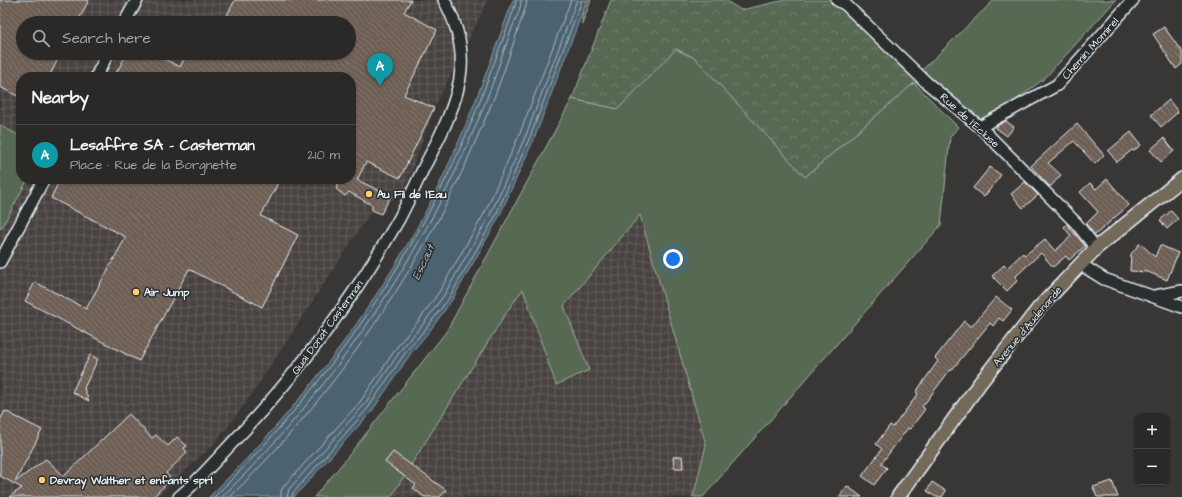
<!DOCTYPE html>
<html lang="en">
<head>
<meta charset="utf-8">
<style>
  :root { --surface:#2a2928; --page:#323130; --text:#f1f3f6; --muted:#a5a6a8; --line:#464545; --accent:#ffd166 }
  body { margin:0; font-family:"Architects Daughter",sans-serif; background:var(--page); color:var(--text) }
  .controls { position:absolute; right:12px; bottom:12px; display:grid; overflow:hidden; border-radius:8px; box-shadow:0 1px 3px #0004 }
  .controls button { width:36px; height:36px; display:grid; place-items:center; padding:0; border:0; border-bottom:1px solid var(--line); background:var(--surface); color:var(--text); font:20px sans-serif }
  .you { position:absolute; left:673px; top:259px; width:14px; height:14px; margin:-10px; border:3px solid #fff; border-radius:50%; background:#1a73e8; box-shadow:0 0 0 6px #1a73e833 }
  .badge { display:grid; place-items:center; width:26px; height:26px; border-radius:50%; background:var(--accent); color:#fff; font-size:13px; font-weight:700 }
  .pin { position:absolute; translate:-50% -33px; filter:drop-shadow(0 1px 2px #0008) }
  .pin::after { content:''; position:absolute; top:21px; width:14px; height:12px; background:inherit; clip-path:polygon(0 0,100% 0,50% 100%) }
  .list { margin:0; padding:0; list-style:none }
  h2 { display:flex; justify-content:space-between; align-items:center; height:52px; margin:0; padding:0 16px; font-size:17px }
  h2 small { font-size:13px; font-weight:400; color:var(--muted) }
  .list li { display:grid; grid-template-columns:26px 1fr auto; gap:12px; align-items:center; box-sizing:border-box; height:60px; padding:0 16px; border-top:1px solid var(--line) }
  .list b { display:block; font-size:15px; white-space:nowrap }
  .list p { margin:0; font-size:13px; white-space:nowrap; color:var(--muted) }
  .list em { font-size:13px; font-style:normal; color:var(--muted) }
  .icon { flex:none; width:22px; height:22px; fill:none; stroke:currentColor; stroke-width:2; stroke-linecap:round; stroke-linejoin:round }
  .map { position:relative; flex:none; width:1182px; height:497px; overflow:hidden }
  .search { position:absolute; background:var(--surface); box-shadow:0 1px 3px #0004; left:16px; top:16px; width:340px; height:44px; display:flex; align-items:center; gap:10px; box-sizing:border-box; padding:0 14px; border-radius:22px; color:var(--muted); font-size:15px }
  .panel { position:absolute; background:var(--surface); box-shadow:0 1px 3px #0004; left:16px; top:72px; width:340px; height:112px; border-radius:16px }
  .map>svg:first-child { display:block }
</style>
</head>
<body>
<div class="map">
<svg width="1182" height="497" viewBox="0 0 1182 497">
  <defs>
    <pattern id="industrial-grid" width="8" height="8" patternUnits="userSpaceOnUse"><rect width="8" height="8" fill="#48433f"/><path d="M0 4h8M4 0v8" fill="none" stroke="#625f5c"/></pattern>
    <pattern id="forest-crowns" width="20" height="18" patternUnits="userSpaceOnUse"><rect width="20" height="18" fill="#596952"/><path d="M2 6a3 3 0 1 1 6 0M12 15a3 3 0 1 1 6 0" fill="none" stroke="#717f6c"/></pattern>
    <pattern id="building-back-hatch" width="6" height="6" patternUnits="userSpaceOnUse"><rect width="6" height="6" fill="#6e5e55"/><path d="M-1 5l2 2M0 0l6 6M5-1l2 2" fill="none" stroke="#83766e"/></pattern>
  </defs>
  <rect width="100%" height="100%" fill="#383736"/>
  <filter id="ink" filterUnits="userSpaceOnUse"><feTurbulence type="fractalNoise" baseFrequency=".025" numOctaves="2"/><feDisplacementMap in="SourceGraphic" scale="8" xChannelSelector="R" yChannelSelector="G"/><feConvolveMatrix kernelMatrix="1 2 1 2 8 2 1 2 1" color-interpolation-filters="sRGB"/></filter>
  <g filter="url(#ink)">
    <!-- industrial -->
    <path fill="url(#industrial-grid)" fill-rule="evenodd" d="M0,0H488L434,108L403,195L372,210L258,385L231,423L215,443L157,497H0ZM23,23H349V53H23ZM21,77H351V179H21Z
      M640,215L706,445L693,497H391L508,310L523,288L556,385L588,370L564,306Z"/>
    <!-- green -->
    <path fill="#596952" stroke="#a0ada5" d="M586,0H591L582,24V11Z
      M994,0H1116L1045,78L980,127L918,74Z
      M675,49L699,60L805,177L914,83L958,127L950,137L941,225L703,497H693L706,445L640,215L564,306L589,370L556,385L523,289L508,310L391,497H314L338,469L446,332L572,99L618,109Z
      M0,125L21,137V179H28L1,229L0,228Z"/>
    <!-- forest -->
    <path fill="url(#forest-crowns)" stroke="#a0ada5" d="M611,0H725L741,10L785,0H833L927,83H914L805,177L695,58L676,49L618,109L572,99Z"/>
    <!-- water -->
    <path fill="#4c6270" stroke="#8a9ba6" d="M513,0H587L534,139L498,219L452,300L431,329L411,353L372,411L294,497H209C294,414 371,315 427,209C462,142 487,71 513,0Z"/>
    <g fill="none" stroke-linecap="round" stroke-linejoin="round">
      <!-- shore -->
      <path stroke="#aab8c2" stroke-width="1" d="M214,497C335,379 433,234 490,74C496,57 503,40 509,23C511,16 515,8 516,0
        M222,497C343,379 440,231 497,71C502,55 508,39 514,23C517,16 521,8 521,0
        M230,497C308,421 375,332 428,238C449,202 466,164 482,126C500,87 512,46 526,6L527,0
        M281,497V491L284,486L360,402L399,344L420,319L439,292L485,212L520,133L571,0
        M287,497L289,489L364,405L403,347L424,323L444,295L490,215L526,135L577,0
        M292,497L293,493L368,408L407,350L428,326L449,298L495,217L530,137L582,0"/>
    </g>
    <!-- building -->
    <path fill="url(#building-back-hatch)" stroke="#e8f1f8" d="M0,0H89L77,23H23V53H61L49,77H21V98L0,87Z
      M235,0H411L404,12L437,30L404,95L434,108L400,178L366,162L357,180L391,196L381,214L372,210V205L349,192L345,196L336,189L340,179H351V77H114L127,53H152L180,67L187,53H349V23H223Z
      M1164,27L1182,52V64L1176,69L1153,34Z
      M1169,100L1178,112L1161,127L1151,115Z
      M1006,121L1014,127L1007,136L996,128L998,125Z
      M1077,124L1104,155L1095,164L1074,141L1048,163L1061,175L1051,186H1049L1031,166Z
      M1131,132L1141,145L1133,151L1132,150L1117,162L1108,151Z
      M1164,138L1174,151L1161,162L1150,150Z
      M990,167L1001,175L984,197L973,188Z
      M60,179H280L261,216L298,235L262,307L189,269L139,361L25,301L35,282L86,309L126,237L51,198Z
      M1107,179L1129,205L1095,235L1086,224L1098,212L1080,192L1090,183L1096,189Z
      M1025,182L1038,195L1023,208L1011,194Z
      M1171,211L1178,219L1167,229L1160,220Z
      M1067,224L1085,246L1069,260L1066,256L1053,267L1041,253L1015,277L1018,280L1007,291L992,276L1004,265L1007,268L1023,253L1025,255L1045,239L1055,251L1071,236L1064,227Z
      M1140,243L1155,257L1160,245L1178,253L1167,280L1148,272L1130,271L1131,254Z
      M996,297L1012,310L1003,321L999,318L993,326L990,323L951,371L950,370L922,407L925,409L910,429L908,428L881,464L887,468L874,485L862,476L882,449L876,444L890,425L893,427L918,394L916,392L938,361L935,358L964,321L971,327Z
      M90,355L98,359L84,388L89,401L72,392Z
      M5,411L42,430L15,482L46,459L64,476L129,414L152,438L156,435L168,446L177,437L187,446L184,448L187,453L166,473L171,479L153,497H9L22,488L0,476V420Z
      M393,452L446,490L440,497H424L413,488L416,485L385,462Z
      M682,456L683,468H674L673,457Z
      M1112,481L1118,497H1097L1093,487Z
      M932,482L946,491L942,497H936L927,491Z
      M847,486L862,497H839Z"/>
    <g fill="none" stroke-linecap="round" stroke-linejoin="round">
      <defs>
        <path id="minor" d="M837,0L846,5L927,83L980,127L1076,223L1096,248
          M124,23L137,0
          M96,77L108,53
          M980,127L1057,85L1133,0
          M0,262L44,179
          M1080,264L1104,279L1182,307
          M1155,296L1182,291
          M179,497C199,480 216,460 234,441C298,374 353,299 399,219C408,202 416,184 424,167C439,139 459,101 461,69C463,44 456,22 444,0"/>
        <path id="major" d="M898,497L980,383L1039,308L1096,248L1182,179"/>
      </defs>
      <!-- minor casing -->
      <use href="#minor" stroke="#e8f1f8" stroke-width="14"/>
      <!-- major casing -->
      <use href="#major" stroke="#e8f1f8" stroke-width="16"/>
      <!-- minor -->
      <use href="#minor" stroke="#2a2d2e" stroke-width="11"/>
      <!-- major -->
      <use href="#major" stroke="#736b5a" stroke-width="13"/>
    </g>
  </g>
  <!-- markers -->
  <g fill="#ffd166" stroke="#2a2d2e" stroke-width="1.5">
    <circle cx="369" cy="194" r="4"/>
    <circle cx="136" cy="292" r="4"/>
    <circle cx="42" cy="480" r="4"/>
  </g>
  <g text-anchor="middle" stroke-width="3" stroke-linejoin="round" paint-order="stroke">
    <!-- street labels -->
    <g font-size="11" fill="#e8f1f8" stroke="#2a2d2e">
      <text transform="translate(1090 48) rotate(-48)" y="4">Chemin Momirel</text>
      <text transform="translate(970 120) rotate(42)" y="4">Rue de l'Ecluse</text>
      <text transform="translate(1027 326) rotate(-50)" y="4">Avenue d'Audenarde</text>
      <text transform="translate(327 327) rotate(-54)" y="4">Quai Donat Casterman</text>
    </g>
    <!-- poi labels -->
    <g font-size="11" font-weight="bold" fill="#e8f1f8" stroke="#2a2d2e" text-anchor="start">
      <text x="377" y="198">Au Fil de l'Eau</text>
      <text x="144" y="296">Air Jump</text>
      <text x="50" y="484">Devray Walther et enfants sprl</text>
    </g>
    <!-- water labels -->
    <g font-size="12" font-style="italic" fill="#aab8c2" stroke="#2a2d2e">
      <text transform="translate(423 262) rotate(-65)" y="4">Escaut</text>
    </g>
  </g>
</svg>
<div class="controls">
<button>+</button>
<button>−</button>
</div>
<div class="you"></div>
<div class="pin badge" style="left:380px;top:86px;background:#0f9aa8">A</div>
<div class="search"><svg class="icon" aria-label="search" viewBox="0 0 24 24"><circle cx="10" cy="10" r="6"/><path d="M15 15l6 6"/></svg>Search here</div>
<section class="panel">
<h2>Nearby<small></small></h2>
<ul class="list">
<li><span class="badge" style="background:#0f9aa8">A</span><div><b>Lesaffre SA - Casterman</b><p>Place · Rue de la Borgnette</p></div><em>210 m</em></li>
</ul>
</section>
</div>
</body>
</html>
